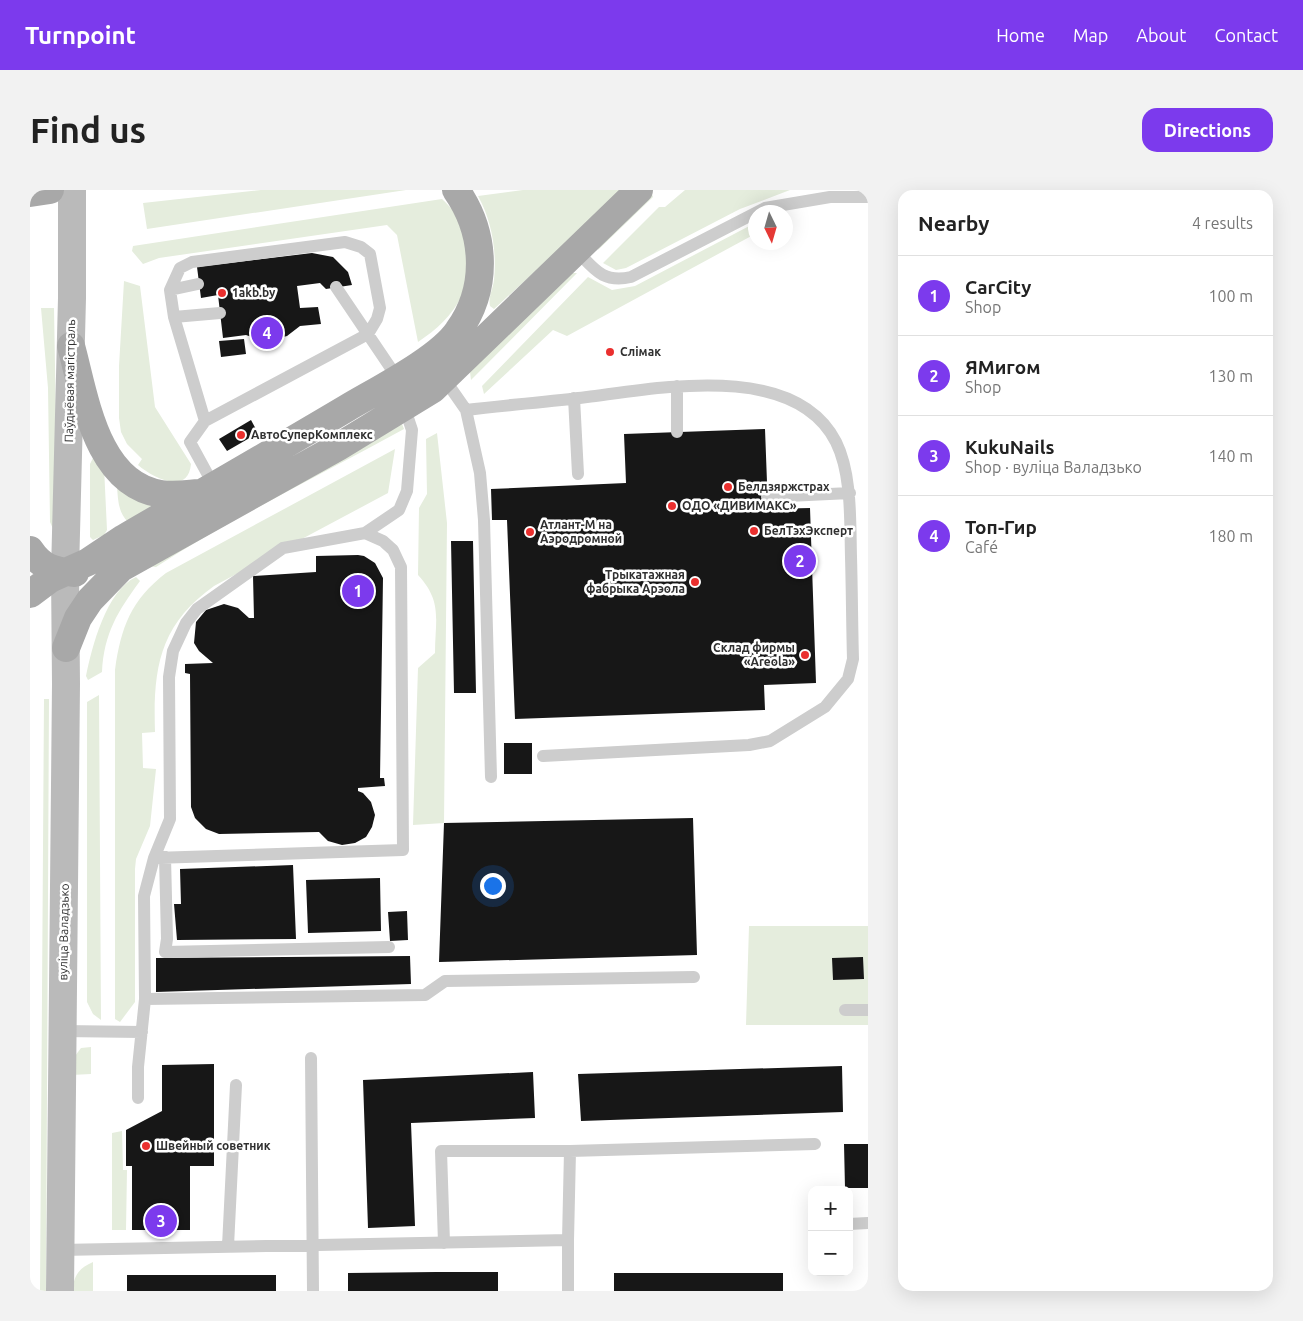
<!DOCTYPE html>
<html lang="en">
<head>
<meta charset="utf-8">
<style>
  :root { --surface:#fff; --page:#f2f2f2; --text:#222; --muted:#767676; --line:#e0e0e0; --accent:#7c3aed }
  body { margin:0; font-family:Ubuntu,sans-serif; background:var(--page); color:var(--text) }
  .controls { position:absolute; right:15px; bottom:15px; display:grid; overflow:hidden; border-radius:10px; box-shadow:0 5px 20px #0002 }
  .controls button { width:45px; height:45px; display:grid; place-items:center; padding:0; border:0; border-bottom:1px solid var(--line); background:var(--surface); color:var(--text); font:25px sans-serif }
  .compass { position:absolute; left:718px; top:15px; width:45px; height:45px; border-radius:50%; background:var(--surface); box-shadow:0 5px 20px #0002; rotate:175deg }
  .you { position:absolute; left:462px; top:695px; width:18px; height:18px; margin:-12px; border:4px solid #fff; border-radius:50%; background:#1a73e8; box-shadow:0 0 0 8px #1a73e833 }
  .badge { display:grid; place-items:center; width:32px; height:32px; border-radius:50%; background:var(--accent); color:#fff; font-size:16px; font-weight:700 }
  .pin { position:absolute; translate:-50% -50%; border:2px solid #fff; box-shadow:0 1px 5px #0006 }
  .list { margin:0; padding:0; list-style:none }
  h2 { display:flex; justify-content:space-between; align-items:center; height:65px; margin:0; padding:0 20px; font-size:21px }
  h2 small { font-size:16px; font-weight:400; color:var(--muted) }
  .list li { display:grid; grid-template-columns:32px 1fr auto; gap:15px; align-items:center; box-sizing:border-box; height:80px; padding:0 20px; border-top:1px solid var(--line) }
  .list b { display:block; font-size:19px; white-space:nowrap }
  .list p { margin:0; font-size:16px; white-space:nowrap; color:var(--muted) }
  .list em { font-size:16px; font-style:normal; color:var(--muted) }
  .map { position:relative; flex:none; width:838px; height:1101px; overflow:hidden; border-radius:15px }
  header { display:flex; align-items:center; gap:30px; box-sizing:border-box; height:70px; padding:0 25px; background:var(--accent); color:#fff }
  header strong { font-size:24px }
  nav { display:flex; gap:28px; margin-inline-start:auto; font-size:18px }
  .intro { display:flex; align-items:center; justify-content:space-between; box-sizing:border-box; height:120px; padding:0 30px }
  h1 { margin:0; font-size:35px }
  .button { padding:12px 22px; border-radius:15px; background:var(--accent); color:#fff; font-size:18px; font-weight:700 }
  main { display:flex; gap:30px; padding:0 30px }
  aside { flex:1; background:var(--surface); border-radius:15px; box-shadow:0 5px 20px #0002 }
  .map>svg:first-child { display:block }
</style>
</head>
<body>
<header>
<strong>Turnpoint</strong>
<nav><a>Home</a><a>Map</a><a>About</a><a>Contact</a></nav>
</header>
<div class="intro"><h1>Find us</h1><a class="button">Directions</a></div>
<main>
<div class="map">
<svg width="838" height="1101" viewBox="0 0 838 1101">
  <rect width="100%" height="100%" fill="#fff"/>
  <!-- green -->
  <path fill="#e5eddd" d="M231,0H376L117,39L113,13Z
    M493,0H594L464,119L460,116C458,107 463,99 464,90C467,62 462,31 448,6Z
    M655,0H760L710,19L596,78L586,80L573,73L629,17H635Z
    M621,1L623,7L568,60L569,55Z
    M412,9C421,17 432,31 435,43C439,57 438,92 432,105C423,125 406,140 388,152L367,45L357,35L129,68L113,74L102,61L103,56Z
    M725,33V44L537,146L523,140L454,204L452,196L558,87L582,100L605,96Z
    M535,83H547L441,190L440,182Z
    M94,91L110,96L125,217L161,274C158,306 123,288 108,275L112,269L97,254L91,242L89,228V176Z
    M11,118H24L28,350L20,332L18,198Z
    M372,234L374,239C291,285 205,326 126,377L118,376Z
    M407,243L417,333L414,633L383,635L388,478L405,463C405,430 413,412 388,385L389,318L397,304L396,249Z
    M365,259L358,303L184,396C129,435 123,479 125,542L112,543L113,578L126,579L120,636L106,669L105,679V812L90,832L85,829V480C91,437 101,410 136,383Z
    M63,268L74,277L77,340L74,345L63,350L60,347V274Z
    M87,296L122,312L120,319L98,332C88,322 88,310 87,296Z
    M106,387L110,391C88,421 74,443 72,482L58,490L56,486C62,457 76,401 106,387Z
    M69,505L71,830L63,824L57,812V512Z
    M14,509H19L16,1101H10Z
    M719,736H838V835H716Z
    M61,857V884L41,885L45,866L51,858Z
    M92,941L93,980H97L96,1040H82V943Z
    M63,1072V1101H43C43,1086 49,1078 63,1072Z"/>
  <!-- building -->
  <path fill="#171717" d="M282,63L303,67L318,82L322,95L296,99L290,93L267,96L270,118L288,117L291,134L270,136L257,146L243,150L233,151L216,145L193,148L188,105L171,108L167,77Z
    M214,149L216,164L191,167L189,151Z
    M221,230L228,243L197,261L189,249Z
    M735,239L738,319L780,318L786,493L734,495L735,520L485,529L477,330H462L461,299L596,293L594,244Z
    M421,351H443L446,503H424Z
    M328,365L334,366L345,373L353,388L350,588H354L355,596L328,598V601L333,603L341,612L345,625L342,637L336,647L325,653L312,655L298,651L289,642L189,644L176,639L165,628L161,617L160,484L155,483V474L183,473L169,461L164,453L166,432L176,420L194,414L208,418L219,428H224L223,386L286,382V366Z
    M474,553H502V584H474Z
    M663,628L667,765L409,772L414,633Z
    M263,675L266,749L147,750L144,714H151L150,679Z
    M350,688L351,741L278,743L276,690Z
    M377,721L378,750L360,751L358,722Z
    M380,766L381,794L126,802V768Z
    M833,767L834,789L803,790L802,768Z
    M184,874V976H160V1040H102V976H96V940L132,921V875Z
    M812,876L813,922L551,931L548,884Z
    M503,882L505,928L381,933L385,1036L338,1038L333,890Z
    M814,954H838V998H815Z
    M406,1082H468V1101H318V1083Z
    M584,1083H753V1101H584Z
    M97,1085H246V1101H97Z"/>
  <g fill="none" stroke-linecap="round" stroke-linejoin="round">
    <!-- service -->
    <path stroke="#cdcdcd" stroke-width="12" d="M547,61C565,80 573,93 601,87L735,18L800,7H838
      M306,97L362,180L366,192
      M140,100L168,94
      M144,127L190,123
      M413,187L436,220L450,283L454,330L461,587
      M544,208L548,284
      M436,220C477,215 517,212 557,207C629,198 765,171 806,252C822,284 820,331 821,367C822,401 822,435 823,469L818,489L795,517L740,551L719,555L513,566
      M175,231L144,127L140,100L150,78L162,72L315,52L331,57L340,64L350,118L347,129L338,144L175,231L160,252L184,296
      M647,242V196
      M737,307L820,303
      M335,343L369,320L377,301L382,240L374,216
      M135,667L137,749L135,762L359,757
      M115,809L395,805L415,791L664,787
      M815,820H838
      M32,841L112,842
      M281,868L283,1101
      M108,908V877L115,809L114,706L124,668L140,629L139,487L143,461L156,433L167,419L253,358L335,343L353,351L363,360L371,377L373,660L124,668
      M819,1034L838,1033
      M414,1053L411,961H540
      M198,1056L206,895
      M30,1060L538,1050L540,961L785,954
      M538,1101V1050"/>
    <!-- secondary -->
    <path stroke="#bababa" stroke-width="28" d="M30,1101L36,494L35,382L42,108V0"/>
    <!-- primary -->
    <path stroke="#a8a8a8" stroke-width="28" d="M0,3L20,0
      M41,156C55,207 66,294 131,304C144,306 156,304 169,303
      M0,360C12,378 24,381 45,383
      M0,404L20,389L58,372L94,348C168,305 243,262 317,218C347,200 409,169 428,141C459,98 456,43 426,0
      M36,458L48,428L60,410L91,378L308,257L403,199L609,0"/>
  </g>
  <!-- markers -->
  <g fill="#ea2f2e" stroke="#fff" stroke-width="2">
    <circle cx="192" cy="103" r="5"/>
    <circle cx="580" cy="162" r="5"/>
    <circle cx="211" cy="245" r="5"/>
    <circle cx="698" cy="297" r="5"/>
    <circle cx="642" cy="316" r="5"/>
    <circle cx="724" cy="341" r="5"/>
    <circle cx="500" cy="342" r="5"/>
    <circle cx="665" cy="392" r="5"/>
    <circle cx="775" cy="465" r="5"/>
    <circle cx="116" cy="956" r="5"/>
  </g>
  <g text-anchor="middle" stroke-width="5" stroke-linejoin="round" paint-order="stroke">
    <!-- poi labels -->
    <g font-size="12" font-weight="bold" fill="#303030" stroke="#fff" text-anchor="start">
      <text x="202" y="107">1akb.by</text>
      <text x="590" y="166">Слімак</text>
      <text x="221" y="249">АвтоСуперКомплекс</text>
      <text x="708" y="301">Белдзяржстрах</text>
      <text x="652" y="320">ОДО «ДИВИМАКС»</text>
      <text x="510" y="339">Атлант-М на<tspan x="510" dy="14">Аэродромной</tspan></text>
      <text x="734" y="345">БелТэхЭксперт</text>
      <text x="655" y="389" text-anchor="end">Трыкатажная<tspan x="655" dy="14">фабрыка Арэола</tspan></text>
      <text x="765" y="462" text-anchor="end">Склад фирмы<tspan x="765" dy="14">«Areola»</tspan></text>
      <text x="126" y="960">Швейный советник</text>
    </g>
    <!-- street labels -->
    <g font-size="12" fill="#303030" stroke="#fff">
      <text transform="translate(40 191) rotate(-89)" y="4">Паўднёвая магістраль</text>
      <text transform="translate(34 742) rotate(-89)" y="4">вуліца Валадзько</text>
    </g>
  </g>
</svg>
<div class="controls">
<button>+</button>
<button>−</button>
</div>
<svg class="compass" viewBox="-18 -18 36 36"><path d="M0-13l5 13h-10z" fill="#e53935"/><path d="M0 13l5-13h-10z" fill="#767676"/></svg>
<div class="you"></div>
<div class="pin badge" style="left:328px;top:401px">1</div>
<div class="pin badge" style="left:770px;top:371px">2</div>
<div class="pin badge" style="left:131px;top:1031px">3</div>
<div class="pin badge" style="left:237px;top:143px">4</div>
</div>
<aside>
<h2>Nearby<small>4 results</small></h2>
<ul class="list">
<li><span class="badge">1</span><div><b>CarCity</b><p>Shop</p></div><em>100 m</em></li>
<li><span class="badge">2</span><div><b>ЯМигом</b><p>Shop</p></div><em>130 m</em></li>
<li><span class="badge">3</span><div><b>KukuNails</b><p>Shop · вуліца Валадзько</p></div><em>140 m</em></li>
<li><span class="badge">4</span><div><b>Топ-Гир</b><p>Café</p></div><em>180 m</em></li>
</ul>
</aside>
</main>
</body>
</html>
